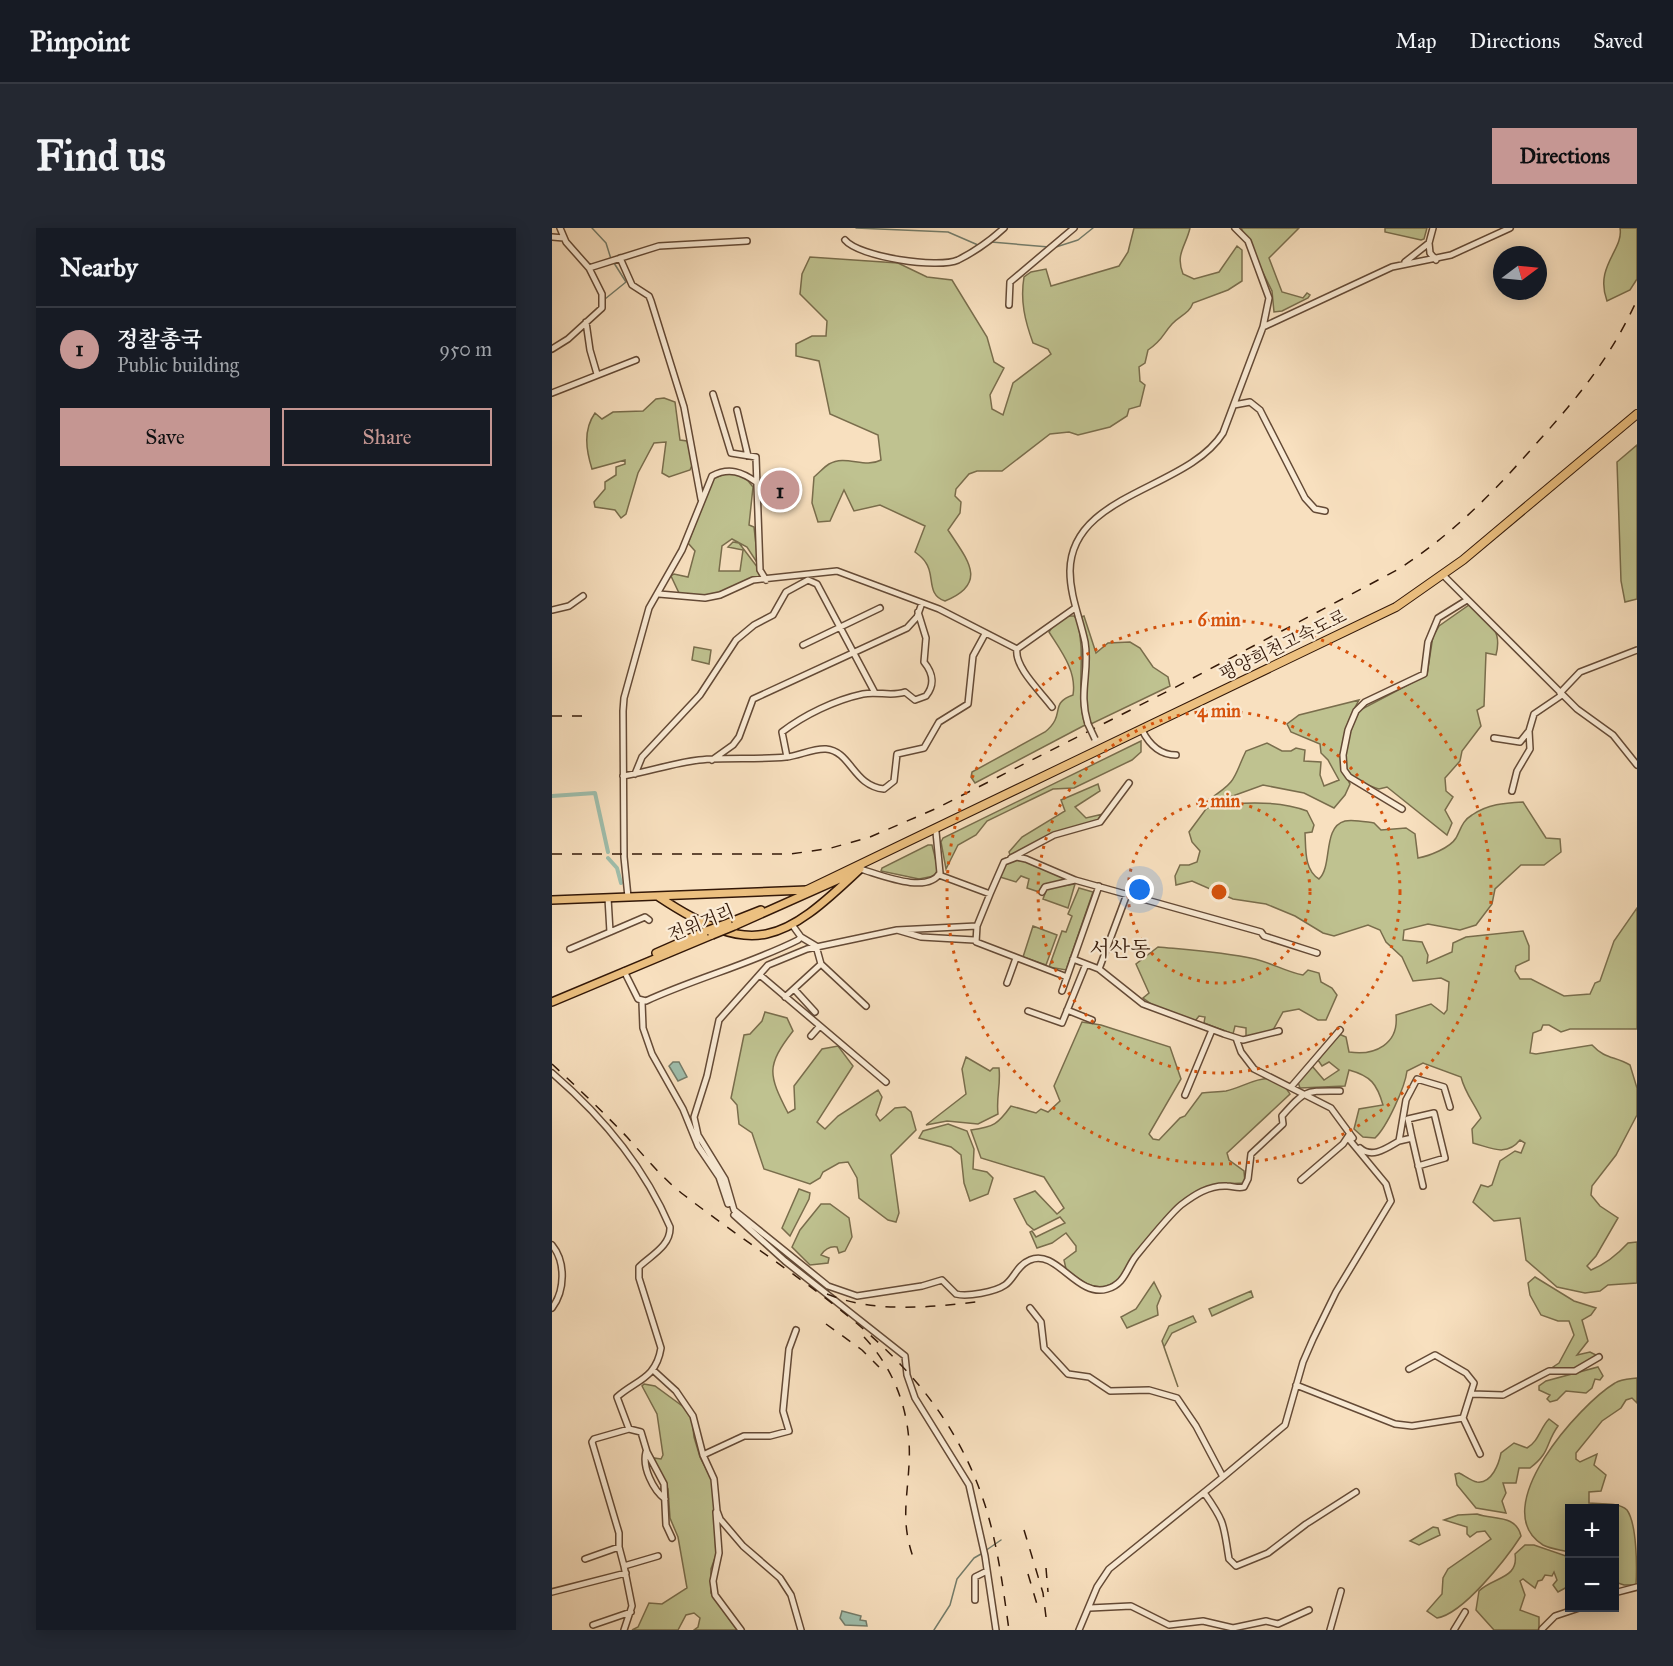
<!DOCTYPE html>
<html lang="en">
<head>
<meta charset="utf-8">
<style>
  :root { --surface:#171b24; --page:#242831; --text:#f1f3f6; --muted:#9ea1a6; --line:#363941; --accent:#c59692 }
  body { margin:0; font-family:"IM FELL Great Primer","Noto Serif KR",serif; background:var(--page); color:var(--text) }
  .controls { position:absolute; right:18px; bottom:18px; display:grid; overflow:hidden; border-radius:0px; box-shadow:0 3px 15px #0003 }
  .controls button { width:54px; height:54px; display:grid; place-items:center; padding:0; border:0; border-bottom:2px solid var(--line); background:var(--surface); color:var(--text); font:30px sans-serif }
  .compass { position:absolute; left:941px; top:18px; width:54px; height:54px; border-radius:50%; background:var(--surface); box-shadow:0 3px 15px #0003; rotate:74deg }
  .you { position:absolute; left:588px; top:662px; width:21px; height:21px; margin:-15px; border:4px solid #fff; border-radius:50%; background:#1a73e8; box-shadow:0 0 0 9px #1a73e833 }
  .badge { display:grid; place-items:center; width:39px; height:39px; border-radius:50%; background:var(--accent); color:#111; font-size:20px; font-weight:700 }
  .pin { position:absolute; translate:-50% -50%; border:3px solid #fff; box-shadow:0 2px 6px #0006 }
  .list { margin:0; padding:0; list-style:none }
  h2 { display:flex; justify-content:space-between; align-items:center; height:78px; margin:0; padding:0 24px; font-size:26px }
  h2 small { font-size:20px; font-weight:400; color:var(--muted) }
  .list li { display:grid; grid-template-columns:39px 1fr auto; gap:18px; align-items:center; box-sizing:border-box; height:84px; padding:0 24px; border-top:2px solid var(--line) }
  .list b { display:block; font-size:22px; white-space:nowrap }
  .list p { margin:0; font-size:20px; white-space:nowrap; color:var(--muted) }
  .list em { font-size:20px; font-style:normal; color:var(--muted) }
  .actions { display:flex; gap:12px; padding:18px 24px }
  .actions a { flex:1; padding:14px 0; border:2px solid var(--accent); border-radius:0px; text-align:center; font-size:21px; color:var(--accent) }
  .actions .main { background:var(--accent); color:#111 }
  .map { position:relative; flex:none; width:1085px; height:1402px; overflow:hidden; border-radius:0px }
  header { display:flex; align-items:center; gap:36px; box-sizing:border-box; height:84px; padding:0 30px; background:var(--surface); border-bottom:2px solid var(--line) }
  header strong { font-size:28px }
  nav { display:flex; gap:33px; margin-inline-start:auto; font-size:21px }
  .intro { display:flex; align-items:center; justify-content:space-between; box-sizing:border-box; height:144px; padding:0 36px }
  h1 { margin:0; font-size:42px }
  .button { padding:15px 27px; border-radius:0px; background:var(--accent); color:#111; font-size:21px; font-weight:700 }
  main { display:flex; gap:36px; padding:0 36px }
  aside { flex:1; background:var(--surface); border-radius:0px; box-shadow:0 3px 15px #0003 }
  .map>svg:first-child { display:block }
</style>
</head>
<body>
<header>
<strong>Pinpoint</strong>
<nav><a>Map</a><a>Directions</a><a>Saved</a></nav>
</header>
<div class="intro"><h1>Find us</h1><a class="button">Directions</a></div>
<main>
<aside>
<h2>Nearby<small></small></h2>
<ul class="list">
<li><span class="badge">1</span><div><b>정찰총국</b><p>Public building</p></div><em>950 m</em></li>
</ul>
<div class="actions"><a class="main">Save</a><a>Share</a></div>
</aside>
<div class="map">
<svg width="1085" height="1402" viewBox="0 0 1085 1402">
  <rect width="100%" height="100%" fill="#f8e0bf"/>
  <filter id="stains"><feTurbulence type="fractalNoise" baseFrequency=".00333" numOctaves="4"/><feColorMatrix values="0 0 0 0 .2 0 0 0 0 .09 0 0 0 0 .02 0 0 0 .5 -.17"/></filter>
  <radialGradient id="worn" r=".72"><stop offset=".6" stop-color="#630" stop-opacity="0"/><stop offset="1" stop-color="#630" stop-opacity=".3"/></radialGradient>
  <!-- green -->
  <path fill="#bfc290" stroke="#796d4c" stroke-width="1.5" d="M582,0H638C634,18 623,26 631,46L642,51L667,44L685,18L690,22V53L676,62L641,75C637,86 628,87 620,96C610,107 611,112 596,122L593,135L587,139L588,153L593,157L588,178L577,181L575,188L558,199L526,207L517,204L498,206L450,243H425L417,246L404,261L403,268L409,274L408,285L396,302C414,330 438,355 393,373C374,367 383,347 374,335C372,331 367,327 363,324L373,298L328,277L302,283L292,262L278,293L266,294L260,275L262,249C267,245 272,239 277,236C294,226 312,241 329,232L326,207L278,186L267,133L244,128V116L260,108H274L275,93L248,66L250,46L258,29L346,35L375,49L400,52L435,109L442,134L452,140L438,167L440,181L451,187L461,155L499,126L496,121L481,115C473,93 468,73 472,49L479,44L494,41L499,58L567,38L576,24Z
    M689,0H747L717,30L730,64L751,70L755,65L758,67L756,70L730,83L722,84L720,63Z
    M833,0H875L872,11L869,12L833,4Z
    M1068,0H1085V51L1078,62L1055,73C1042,38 1072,22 1068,0Z
    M112,170L123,174L128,212L135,213L141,235L138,242L117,249L110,245L114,214L102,215L86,245L74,286L69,290L63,282L43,279L42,274L53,261V254L64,247V239L73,236V232L40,241C34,222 31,202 43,185L50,191L61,184L91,183L104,171Z
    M1085,217V371L1073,374L1069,353L1065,234Z
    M177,244L193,249L201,259L197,297L202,299L206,336L195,319L180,311L170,318L167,343H188L191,322L176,319L181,314L187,315L206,340L208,350C192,351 181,360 166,365C153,369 140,367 127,365L119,348L122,346L136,349L143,323L136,315L161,251Z
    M917,377C936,394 951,400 944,427L934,425L932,478L925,482L929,498L910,523L908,533L893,550L894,563L901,569L893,582L900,595L895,607L835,559L827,561C816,557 800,553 795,542C787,526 800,496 808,482L875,447L881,408L887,398Z
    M516,388H522L525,391C535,429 523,461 533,497L423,555L419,549L420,544L493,504C515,486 496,476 521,467C525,443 509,423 497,404L504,393Z
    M532,388L544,425L556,415L578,414L588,420L601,439L616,449L618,458L539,496L533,480L536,443L529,389Z
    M142,419L159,422L157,436L140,432Z
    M807,472C792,498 782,529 798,556L793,567L782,580L752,565L711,557L678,569L659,570C686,552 681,550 694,523L715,515L730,523H739L744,520L753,522L752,533L769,534L768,547L772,558L787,552L776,532L769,525L768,516L739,504L735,496L747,487Z
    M589,513V524L580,532L522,560L501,561L435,593L424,607L406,617L394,641L389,614L391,610Z
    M546,556L548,563L523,579L534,590L551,586L546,592L505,604L458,627L457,624L470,609L513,583L509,572Z
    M971,574L994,610L1008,611L1009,624L992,637H969L943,661L940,676L924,697L908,702L876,696L852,702L851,712L870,714L876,727L875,735L900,724L901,715L914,709L971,703L977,718V732L964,738L963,743L968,751H979L1012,768L1038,766L1043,755L1048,753L1062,713L1085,680V801H1018L1009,804L997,797H991L989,802L981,805L978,825L984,826L1040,817C1053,831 1062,828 1078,837L1085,860V887L1064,927L1040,958L1039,967L1048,978L1066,990L1044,1028L1035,1038L1039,1042C1054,1036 1065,1027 1076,1015L1085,1014V1055L1056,1057L1048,1063L1033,1065L1005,1059L974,1032L968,990L942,993L921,974L929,957L936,959L940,957L948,933L963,923L969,925L973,915L968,912C954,929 940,920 921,915L920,901L929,890C922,875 913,865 909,849L871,835L855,843C853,859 835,899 823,910L811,909L802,901L807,881L831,877C825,856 819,848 797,842L793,858L748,860L746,854L760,838L772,852L787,842L777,834L770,838L766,832L787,806L794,809L797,824C823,828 847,816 844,787L879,776L892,786L895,782L897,754L889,750L861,753L850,729L834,714L828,702L816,697L782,708L771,705L743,688L714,676L681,671L640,653L624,657L623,648L628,637H637L645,634L648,623L640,614L637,604L654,581L659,578C690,574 727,572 755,583L762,597L760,604L753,605C754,621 752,642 767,651C781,638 770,599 793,593C801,591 814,594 822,595L829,602L854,600L863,606L866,630C877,628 898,620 904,610C909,601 910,593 920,587C936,576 952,575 971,574Z
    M376,617H380L386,641L382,648L367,651L329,643L330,640Z
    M463,632L478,634L515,651L490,658L487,664L475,660L477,651L469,648L464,654L448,649L453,637Z
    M523,656L516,680L491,671L495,660Z
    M527,660L541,664L514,742L497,739L510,703L514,704L520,688L516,686Z
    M481,698L505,707L494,737L471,729Z
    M606,719C639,722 671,724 703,731C720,735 734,744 751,747L756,742L767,745L769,754L780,760L785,767L774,792H766L747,781L731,784L721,802L694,809V800L683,798L681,806L652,795L653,789L647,788L643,793L602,778L591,770L597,765L584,736Z
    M213,784L235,790L241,803C214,838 216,846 236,885L243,881L242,858L270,821L286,818L301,838L265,894L273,901L286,888L326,862L330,869L324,887L328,893L343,880L353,879L359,884L364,902L339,927L347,985L344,994L336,992L307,970L305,950L296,934L287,935L271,944L268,950L258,956L212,941L200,905L187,896L185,877L179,870L192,807L198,806L210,793Z
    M530,794L549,797L618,819L629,851L597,906L601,911L607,912L628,890L633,888L650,865C658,864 666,864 674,863C697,858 721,836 738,866L675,925L677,932L692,943L693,955L670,956L625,977L570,1050C546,1067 534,1057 514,1041L512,1032L524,1023V1018L514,1005L500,1015L485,1020L478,1004L480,1003L484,1009L513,995L508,989L482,1002L475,996L462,971L483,963L505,986L512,980L492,949L429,930L419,902C442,899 446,896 459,878L484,885L489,881L496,884L508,873L502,858Z
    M414,829L438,843L441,840H447C449,857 444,869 446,886L426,896L395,893L374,897L414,866L410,841Z
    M396,896L415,903L422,921L421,941L435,944L441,950L436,966L418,973L412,955L409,927L399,919L367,910L371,903Z
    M247,961L258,965L257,971L238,1008L230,1000Z
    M269,976H278L297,990L300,1009L293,1023L287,1025L285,1019C278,1018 273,1021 269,1027L277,1030L276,1035L258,1037L240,1019L248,1002Z
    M983,1049L1022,1073L1044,1080L1039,1087L1030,1092L1036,1113L1025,1127L1038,1124L1044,1127C1033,1139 1016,1145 1001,1139L1007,1135L1022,1107L1017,1093H1006L989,1087L978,1067L976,1055Z
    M602,1054L609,1068L605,1078L606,1087L575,1100L569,1089L584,1081Z
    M699,1063L701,1069L660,1088L657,1081Z
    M641,1088L644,1094L620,1105L612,1119L626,1159L610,1113L617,1098Z
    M1046,1139L1051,1148L1048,1152L1043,1151L1040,1160L1034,1165L1014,1163L1005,1172L998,1174L995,1171L998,1167L987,1162V1158L994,1153Z
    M1085,1150V1175L1080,1170L1074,1172L1069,1180L1050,1193L1024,1225V1231L1028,1234L1045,1226L1042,1237L1054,1247L1049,1263L1037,1264V1275C1047,1276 1067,1274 1075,1282C1085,1296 1085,1339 1084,1357H1072L1063,1354L1062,1280H1017V1324C1010,1322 998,1321 991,1317C933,1281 1028,1176 1063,1155C1069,1151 1077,1151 1085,1150Z
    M92,1156L103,1158L133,1180L140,1191L142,1209L148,1229L161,1254L164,1327L159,1341V1365L185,1402H142L146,1399L148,1390L142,1385L134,1387L126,1402H80L86,1399L97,1375L110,1376L135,1360L126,1309L118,1290L116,1261L103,1234L102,1230L109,1231L111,1227L105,1186L90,1158Z
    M997,1191L1006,1198C993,1216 999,1224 978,1240H967L964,1255H951L954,1265L950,1273L954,1285L924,1280L905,1257L903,1246L907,1245C912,1247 919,1253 925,1254C940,1256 947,1235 949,1225L962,1215L975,1220C987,1213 988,1200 997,1191Z
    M925,1286C941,1292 964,1286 969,1308C954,1331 911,1386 885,1390L875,1383L890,1366L891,1350L896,1341L939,1311L933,1303L925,1304L918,1309L915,1306V1299L892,1292L906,1287Z
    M881,1299L886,1300L888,1307L867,1317L858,1313Z
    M973,1317H982L1017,1329V1358L1006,1364L1001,1357L1005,1352L1002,1344L1000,1348L993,1347L990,1352L986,1353L983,1360L971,1351L968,1353L973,1367L968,1382L987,1389V1402H942L924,1382L927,1363C941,1349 967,1351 963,1326Z"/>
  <!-- water -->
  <path fill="#9fbeac" stroke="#747c6a" stroke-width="1.5" d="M121,834H127L135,849L126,853L117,838Z
    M290,1383L309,1388L308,1392L314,1393L315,1398L293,1397L288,1390Z"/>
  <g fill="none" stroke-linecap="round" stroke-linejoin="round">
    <!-- stream -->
    <path stroke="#747c6a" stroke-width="1.5" d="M40,0L54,15L59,31
      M304,0L396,4L426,17
      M439,14L497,19
      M504,19L526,12L541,0
      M53,71L74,54L62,35
      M433,1323L449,1312
      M382,1402L398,1377L405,1351L422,1330L429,1326"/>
    <!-- canal -->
    <path stroke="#9fbeac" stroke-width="4" d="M0,568L43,565L56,624
      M56,630L65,640L69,655"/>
    <defs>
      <path id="minor" d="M8,0L14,14L37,40
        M0,9L12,10
        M293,12C307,29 386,41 406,32C422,24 439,12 452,0
        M877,15L878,25L884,32
        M68,30L80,57L97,68L99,73L132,179L149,271
        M853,34L877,15L881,0
        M457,77L458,54L522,0
        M34,94L38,122L45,146
        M711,99L840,39L899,27L958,0
        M0,121L16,111L50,80V66L37,40L107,18L195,13
        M0,165L84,132
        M161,166L179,225L204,229L208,342L214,352
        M682,177L698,174L708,182L753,270L763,281L773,283
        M185,182L196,228
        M892,348L1025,481L1061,507L1085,537
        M107,366L153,370L168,367L201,352L285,343L387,381L465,421
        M0,382L17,378L31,368
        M251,417L328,380
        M1008,465L1028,444L1085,422
        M500,479C489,464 462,439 465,421L523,380
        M536,496C526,464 538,444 533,414C528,390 518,368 518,343C519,265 635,262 671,205L711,99L717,70L696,13L683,0
        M590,502C597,516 608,527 624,527
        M942,510L968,514L976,504
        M235,529L230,504C252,487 283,472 311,466C326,463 339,469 353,464L363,472L374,468C383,457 381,445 372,434L374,410L366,384
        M160,532L181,517L187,509L201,471L355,400L365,389L370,375
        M83,546L90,529L148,467L184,412L202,397L221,387L234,364L256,352L265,356L323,465
        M71,548C96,544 121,535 147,532C175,529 205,532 234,529C247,528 261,520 274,521C299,523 301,558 332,561L342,553L345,526L372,520L387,494L416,476L421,428L433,406
        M960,563L965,543L978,521L977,503L982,486L1010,467
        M850,581L797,549L792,542L791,527L796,502L804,483L813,474L872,446L876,414L886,390L915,372
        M459,630L502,607L548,594L577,555
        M308,641C327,646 375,667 388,645L384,604
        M387,647L438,666L452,634L465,629L474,631L523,652L709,704L712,708L765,725
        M490,664L493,659L523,652
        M438,666L425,698L424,714L515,749
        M76,669L72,629L71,483L72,470L97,380L130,322L160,248C177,239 190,244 204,254
        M425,698L345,702L255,721L216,737L167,792L155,848L142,889L146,907L173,951L182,982L276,1058L305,1068L370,1058L390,1052L404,1066C415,1069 443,1064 453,1057C462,1051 465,1037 478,1032C504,1020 525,1070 555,1061C573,1056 574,1041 584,1028C593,1017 619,985 629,977C642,967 657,957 675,958C681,958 686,961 692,959L696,951L699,926L731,896L730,888C754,861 753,863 788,863
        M345,702L369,709L422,712
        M58,704L93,689L97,692
        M249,709L264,718L269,736L314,778
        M18,721L58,704L56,670
        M521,731L547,741L591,776L672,806L691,812L727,803
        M547,741L575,666
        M72,743L86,771L94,773C144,750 196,737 246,712L249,709L241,698
        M208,747L334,854
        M455,755L464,730
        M242,761L263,784
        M510,763L547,658
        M233,769L269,736
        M90,774L91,800L100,826L131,881L146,918L167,949L176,976
        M515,782L540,792
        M476,783L510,795L534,736
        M259,808L267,799
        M684,810L689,824L702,841L779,880L801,910
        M0,845C50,888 92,938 118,999C119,1018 98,1028 87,1039V1050L109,1120C104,1151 84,1152 65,1169L77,1201
        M739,859L788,802
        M633,867L660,802
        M860,910L871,958
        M847,913L860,910L856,891L882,885L893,930L866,938
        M808,920C820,931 835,920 847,913L854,872L865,851L892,859L898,879
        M749,952L791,916L797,907
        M182,987L233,1033L353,1128L355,1147L363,1170L417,1257L433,1328L444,1402
        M0,1017C14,1034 13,1063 0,1080
        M478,1080L489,1094L492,1120L516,1146L537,1149L558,1163L597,1162L625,1170L644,1198L671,1249L557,1341L545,1359L527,1402
        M244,1102L237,1121L231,1183L237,1203L218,1208H192L151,1227L162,1251L165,1283L168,1291L191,1318L228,1350L239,1367L249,1402
        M101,1142L124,1163L141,1188L151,1227
        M744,1157L843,1196L860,1198L911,1190L922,1155L914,1145L883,1127L857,1141
        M920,1166L951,1167L997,1143H1023L1047,1129
        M911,1190L928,1226
        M94,1224C90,1239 101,1262 113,1271
        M671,1249L733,1197L751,1134L761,1111L784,1064L839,973L834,956L796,910
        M653,1266C674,1296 671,1296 677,1331L684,1338L716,1325L754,1296L804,1264
        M164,1284L167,1325L161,1353L163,1367L189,1402
        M33,1331L67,1319
        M72,1338L67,1319V1305L40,1214L42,1211L77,1201L89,1204L95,1224L112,1256L114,1297L120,1310
        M0,1364L74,1345
        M1062,1365L1085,1359
        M423,1372V1349L435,1343
        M538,1380L579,1378L617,1397L651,1393L681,1400L714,1393L726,1396L757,1382
        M41,1397L79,1384
        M990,1401L1003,1388L1027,1380
        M72,1402L80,1378L72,1338L106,1328
        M778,1402L789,1363
        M902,1402L913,1384"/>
      <path id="major" d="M107,669C202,732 231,714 308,641
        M0,672L255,662
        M176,695L209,682
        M182,698L301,645
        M104,725L154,703
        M0,774L160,707"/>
      <path id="highway" d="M255,662L844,379L911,332L1085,186"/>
    </defs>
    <!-- minor casing -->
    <use href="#minor" stroke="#644a36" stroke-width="8"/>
    <!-- major casing -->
    <use href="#major" stroke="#331808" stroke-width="10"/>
    <!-- highway casing -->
    <use href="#highway" stroke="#331808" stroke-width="10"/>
    <!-- minor -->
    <use href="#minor" stroke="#faebd5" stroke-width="5"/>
    <!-- major -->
    <use href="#major" stroke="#ecc080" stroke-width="7"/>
    <!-- highway -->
    <use href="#highway" stroke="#ecc080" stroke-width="8"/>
    <!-- rail -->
    <path stroke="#331808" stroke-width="1.5" stroke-dasharray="10 10" stroke-linecap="butt" d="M0,488H39
      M0,626H239L279,620L318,609L383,581L622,460L845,342C900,307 941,265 983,217C1027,168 1057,132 1085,72
      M0,836C26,860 51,884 75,909C93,929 111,951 132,967C252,1060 383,1122 433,1277C446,1318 451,1360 457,1402
      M275,1066C324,1086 380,1079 432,1073
      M274,1096L310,1122L327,1139
      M312,1109C345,1144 360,1190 357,1237C355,1273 349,1294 361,1329
      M472,1302L491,1365L495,1397
      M494,1340L496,1364
      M476,1346L487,1383"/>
    <defs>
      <path id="minor-bridge" d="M536,496L543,511"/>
      <path id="major-bridge" d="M154,703L176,695
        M160,707L182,698"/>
    </defs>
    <!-- minor-bridge casing -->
    <use href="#minor-bridge" stroke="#644a36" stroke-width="8" stroke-linecap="butt"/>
    <!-- major-bridge casing -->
    <use href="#major-bridge" stroke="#331808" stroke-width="10" stroke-linecap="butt"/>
    <!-- minor-bridge -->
    <use href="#minor-bridge" stroke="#faebd5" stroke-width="5"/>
    <!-- major-bridge -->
    <use href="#major-bridge" stroke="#ecc080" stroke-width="7"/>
  </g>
  <!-- distance rings -->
  <g fill="none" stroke="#d6520c" stroke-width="3" stroke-dasharray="3 6">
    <circle cx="667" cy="664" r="91"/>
    <circle cx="667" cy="664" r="181"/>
    <circle cx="667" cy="664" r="272"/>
  </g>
  <g text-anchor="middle" stroke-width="4.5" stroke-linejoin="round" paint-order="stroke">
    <!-- street labels -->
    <g font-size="18" fill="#331808" stroke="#faebd5">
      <text transform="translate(731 417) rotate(-26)" y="6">평양희천고속도로</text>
      <text transform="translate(149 695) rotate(-22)" y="6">전위거리</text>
    </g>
    <!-- quarter labels -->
    <g font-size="21" fill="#331808" stroke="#faebd5">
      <text x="568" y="728">서산동</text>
    </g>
  </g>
  <circle cx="667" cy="664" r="9" fill="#d6520c" stroke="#faebd5" stroke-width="3"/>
  <g font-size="18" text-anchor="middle" font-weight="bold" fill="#d6520c" stroke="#faebd5" stroke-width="4.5" stroke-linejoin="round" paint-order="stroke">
    <text x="667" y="398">6 min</text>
    <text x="667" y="489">4 min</text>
    <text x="667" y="579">2 min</text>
  </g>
  <rect width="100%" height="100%" filter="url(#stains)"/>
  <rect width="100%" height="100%" fill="url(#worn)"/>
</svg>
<div class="controls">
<button>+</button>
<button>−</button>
</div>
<svg class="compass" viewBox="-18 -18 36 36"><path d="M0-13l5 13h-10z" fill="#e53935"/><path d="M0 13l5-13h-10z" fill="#9ea1a6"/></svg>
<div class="you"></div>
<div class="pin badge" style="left:228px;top:262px">1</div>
</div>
</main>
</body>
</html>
